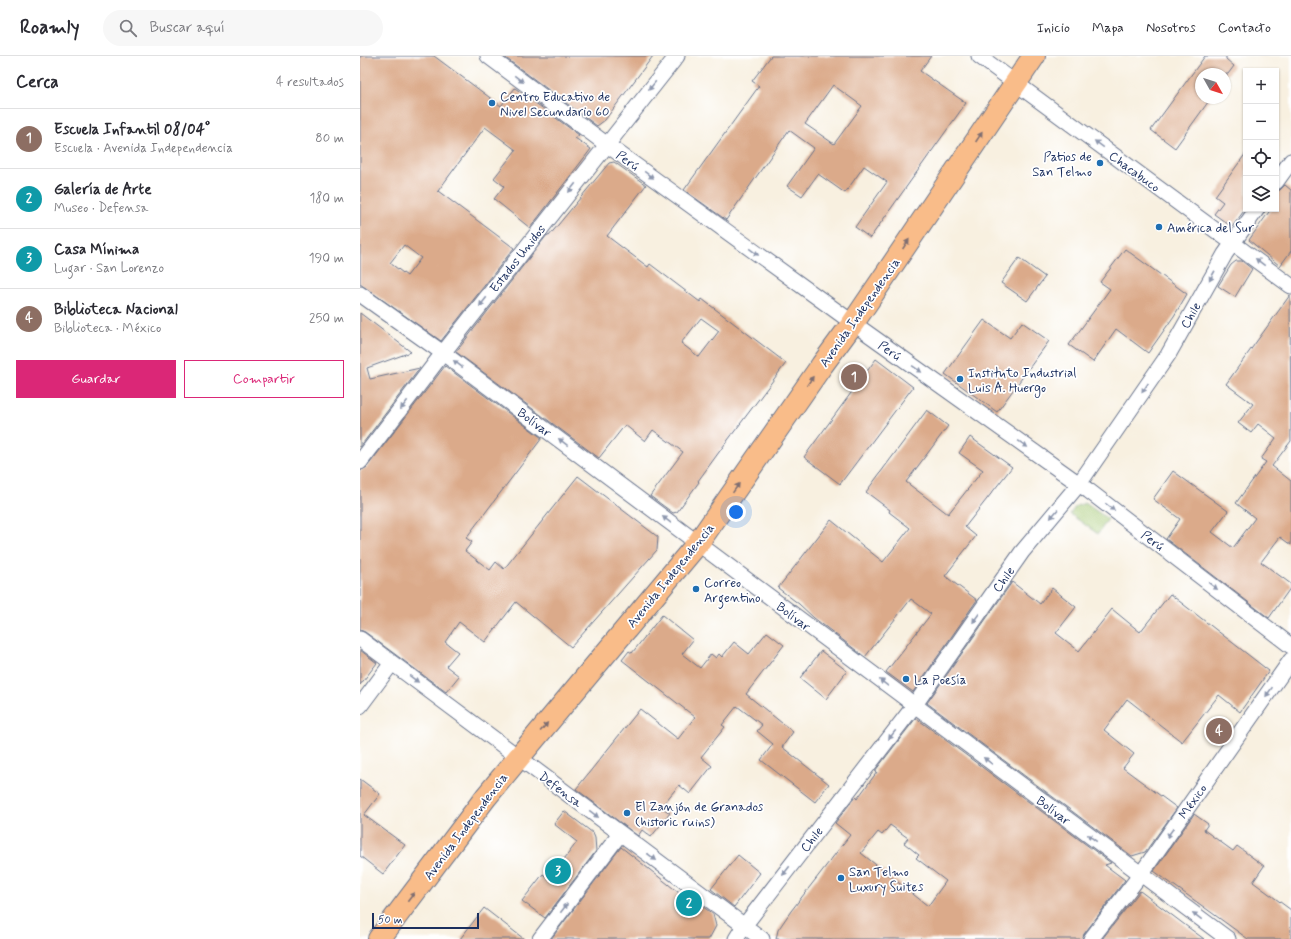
<!DOCTYPE html>
<html lang="es">
<head>
<meta charset="utf-8">
<style>
  :root { --surface:#fff; --page:#f7f7f7; --text:#2b2b33; --muted:#7c7c81; --line:#e1e1e2; --accent:#db2777 }
  body { margin:0; font-family:Mynerve,sans-serif; background:var(--page); color:var(--text) }
  .controls { position:absolute; right:12px; top:12px; display:grid; overflow:hidden; border-radius:0px; box-shadow:0 1px 3px #0004 }
  .controls button { width:36px; height:36px; display:grid; place-items:center; padding:0; border:0; border-bottom:1px solid var(--line); background:var(--surface); color:var(--text); font:20px sans-serif }
  .compass { position:absolute; left:835px; top:12px; width:36px; height:36px; border-radius:50%; background:var(--surface); box-shadow:0 1px 3px #0004; rotate:129deg }
  .scale { position:absolute; left:12px; bottom:10px; width:107px; box-sizing:border-box; padding-left:4px; border:2px solid #1b2f5e; border-top:0; font-size:11px; line-height:14px; white-space:nowrap; color:#1b2f5e; -webkit-text-stroke:3px #fff; paint-order:stroke }
  .you { position:absolute; left:376px; top:456px; width:14px; height:14px; margin:-10px; border:3px solid #fff; border-radius:50%; background:#1a73e8; box-shadow:0 0 0 6px #1a73e833 }
  .badge { display:grid; place-items:center; width:26px; height:26px; border-radius:50%; background:var(--accent); color:#fff; font-size:13px; font-weight:700 }
  .pin { position:absolute; translate:-50% -50%; border:2px solid #fff; box-shadow:0 1px 4px #0006 }
  .list { margin:0; padding:0; list-style:none }
  h2 { display:flex; justify-content:space-between; align-items:center; height:52px; margin:0; padding:0 16px; font-size:17px }
  h2 small { font-size:13px; font-weight:400; color:var(--muted) }
  .list li { display:grid; grid-template-columns:26px 1fr auto; gap:12px; align-items:center; box-sizing:border-box; height:60px; padding:0 16px; border-top:1px solid var(--line) }
  .list b { display:block; font-size:15px; white-space:nowrap }
  .list p { margin:0; font-size:13px; white-space:nowrap; color:var(--muted) }
  .list em { font-size:13px; font-style:normal; color:var(--muted) }
  .actions { display:flex; gap:8px; padding:12px 16px }
  .actions a { flex:1; padding:9px 0; border:1px solid var(--accent); border-radius:0px; text-align:center; font-size:14px; color:var(--accent) }
  .actions .main { background:var(--accent); color:#fff }
  .icon { flex:none; width:22px; height:22px; fill:none; stroke:currentColor; stroke-width:2; stroke-linecap:round; stroke-linejoin:round }
  .map { position:relative; flex:none; width:931px; height:883px; overflow:hidden }
  header { display:flex; align-items:center; gap:24px; box-sizing:border-box; height:56px; padding:0 20px; background:var(--surface); border-bottom:1px solid var(--line) }
  header strong { font-size:19px }
  nav { display:flex; gap:22px; margin-inline-start:auto; font-size:14px }
  .search { width:280px; height:36px; background:var(--page); display:flex; align-items:center; gap:10px; box-sizing:border-box; padding:0 14px; border-radius:22px; color:var(--muted); font-size:15px }
  main { display:flex }
  aside { flex:1; background:var(--surface) }
  .map>svg:first-child { display:block }
</style>
</head>
<body>
<header>
<strong>Roamly</strong>
<div class="search"><svg class="icon" aria-label="search" viewBox="0 0 24 24"><circle cx="10" cy="10" r="6"/><path d="M15 15l6 6"/></svg>Buscar aquí</div>
<nav><a>Inicio</a><a>Mapa</a><a>Nosotros</a><a>Contacto</a></nav>
</header>
<main>
<aside>
<h2>Cerca<small>4 resultados</small></h2>
<ul class="list">
<li><span class="badge" style="background:#8d6e63">1</span><div><b>Escuela Infantil 08/04°</b><p>Escuela · Avenida Independencia</p></div><em>80 m</em></li>
<li><span class="badge" style="background:#0f9aa8">2</span><div><b>Galería de Arte</b><p>Museo · Defensa</p></div><em>180 m</em></li>
<li><span class="badge" style="background:#0f9aa8">3</span><div><b>Casa Mínima</b><p>Lugar · San Lorenzo</p></div><em>190 m</em></li>
<li><span class="badge" style="background:#8d6e63">4</span><div><b>Biblioteca Nacional</b><p>Biblioteca · México</p></div><em>250 m</em></li>
</ul>
<div class="actions"><a class="main">Guardar</a><a>Compartir</a></div>
</aside>
<div class="map">
<svg width="931" height="883" viewBox="0 0 931 883">
  <rect width="100%" height="100%" fill="#fff"/>
  <filter id="ink" filterUnits="userSpaceOnUse"><feTurbulence type="fractalNoise" baseFrequency=".025" numOctaves="2"/><feDisplacementMap in="SourceGraphic" scale="8" xChannelSelector="R" yChannelSelector="G"/><feConvolveMatrix kernelMatrix="1 2 1 2 8 2 1 2 1" color-interpolation-filters="sRGB"/></filter>
  <filter id="wash" filterUnits="userSpaceOnUse"><feTurbulence type="fractalNoise" baseFrequency=".012" numOctaves="4" result="noise"/><feDisplacementMap in="SourceGraphic" scale="16" xChannelSelector="R" yChannelSelector="G"/><feGaussianBlur stdDeviation="0.9" result="paint"/><feColorMatrix in="noise" values="0 0 0 0 0 0 0 0 0 0 0 0 0 0 0 0 0 1.4 0 .05"/><feComposite in="paint" operator="in"/></filter>
  <g filter="url(#wash)">
    <rect width="100%" height="100%" fill="#f8f0e0"/>
    <!-- green -->
    <path fill="#a3c770" stroke="#5f7b67" d="M725,447L748,463L738,478L710,458L716,450Z"/>
    <g id="blocks">
      <!-- building -->
      <path fill="#dbaa8a" fill-rule="evenodd" d="M0,0H74L141,50L155,32L219,79L215,82L231,93L170,172L134,143L144,130L134,122L156,94L125,71L78,135L154,192L81,285L0,228ZM44,189L61,202L47,220L30,207Z
        M143,0H293L245,64L237,70Z
        M411,0H571L560,15L606,47L510,182L495,171L527,126L504,110L485,137L458,118L442,140L427,130L454,92L429,74L366,164L324,134L399,30L392,25ZM473,29L502,50L474,88L445,68Z
        M845,0H866V3L874,10L868,18H841V42H851L815,92L791,74Z
        M886,97V152L872,171L854,158L863,146L855,140Z
        M254,106L286,129L247,180L288,211L290,208L340,246L342,243L426,307L362,392L338,425L339,426L317,456L313,457L290,440L323,396L293,374L285,385L265,369L239,402L96,296L187,179L189,180L249,107ZM341,262L359,275L339,301L321,287Z
        M925,129L931,134V195L920,210L889,184L911,153H916V135L920,134Z
        M765,193L827,238L814,260L788,297L756,273L733,306L709,289L750,233L740,226Z
        M659,202L685,221L667,245L641,227Z
        M876,205H882L892,213L875,241L858,230L871,209Z
        M930,239L931,385L912,410L931,425V489L920,481L901,506L931,528V531L909,562L806,483L820,463L793,443L813,415L868,455L852,476L873,492L895,462L876,447L906,406L901,403L916,382L898,368L891,377L878,367L893,348L866,328Z
        M0,257L51,296L7,312L10,323L60,312L0,391Z
        M624,264L650,282L662,266L689,285L637,356L585,318Z
        M516,303L553,331L480,428L444,401Z
        M85,310L182,382L106,482L112,486L105,495L130,514L136,506L144,513L218,420L298,481L297,494L211,591L156,546L125,586L99,566L85,586L98,596L86,610L99,620L86,636L5,576L0,574V415L7,411Z
        M567,354L588,370L546,426L588,458L623,414L599,397L610,381L652,411L605,471L616,480L585,520L617,544L553,636L526,616L571,558L551,543L505,601L454,562L439,548L418,532L471,464L523,506L550,472L529,456L530,454L506,436Z
        M652,526L680,548L692,532L716,551L696,577L719,595L752,553L780,576L810,538L909,615L880,656L859,639L822,686L767,643L744,674L774,698L763,712L817,752L785,796L772,800L567,647Z
        M302,559L333,584L322,598L340,612L351,598L356,602L359,598L362,601L374,586L389,598L407,576L424,589L386,638L433,676L422,691L469,728L455,746L401,704L413,688L397,675L402,669L377,650L362,669L365,671L341,701L352,710L330,738L319,729L301,751L310,757L291,781L282,774L278,780L216,733L280,653L318,683L335,661L262,604L269,595L272,597Z
        M0,594L17,607L0,629Z
        M461,595L487,615L466,643L440,622Z
        M556,662L751,807L745,809L765,824L724,878L722,883H416L418,874L431,855L490,779L475,767L495,741L497,743L517,716L515,715ZM530,769L548,782L544,787L559,799L556,802L586,825L568,850L501,797L518,776L522,779Z
        M0,723L20,738L4,759L45,789L23,818L0,800Z
        M204,755L233,777L235,782L236,795L185,862L162,845L183,818L189,823L217,786L194,768Z
        M834,758L848,768L844,774L873,795L877,790L904,810L893,826L931,854V883H888L794,815Z
        M261,791L337,851L339,848L353,858L356,870L349,883H191Z
        M378,799L400,817L374,851L351,833Z
        M780,835L825,869L844,883H742Z
        M124,852L164,883H100Z"/>
    </g>
  </g>
  <g filter="url(#ink)">
    <use href="#blocks" fill-opacity="0" stroke="#68738c" stroke-width="1"/>
    <g fill="none" stroke-linecap="round" stroke-linejoin="round">
      <defs>
        <path id="minor" d="M128,0L246,88L493,267L729,435L931,590
          M619,0L931,230
          M916,126L931,105
          M0,238L83,297L868,883
          M0,406L83,297L317,0
          M0,583L402,883
          M0,650L32,607
          M180,883L260,778
          M376,883L384,870L554,650L662,496L719,428L808,299L865,198L897,153
          M731,883L781,818L931,604"/>
        <path id="primary" d="M19,883L126,741L159,701L338,487L462,309L493,267L674,0"/>
      </defs>
      <!-- minor casing -->
      <use href="#minor" stroke="#68738c" stroke-width="17"/>
      <!-- primary casing -->
      <use href="#primary" stroke="#68738c" stroke-width="24"/>
      <!-- minor -->
      <use href="#minor" stroke="#fff" stroke-width="15"/>
      <!-- primary -->
      <use href="#primary" stroke="#f9bc89" stroke-width="22"/>
    </g>
    <!-- one-way arrows -->
    <defs><path id="oneway-solid" d="M-6-.8H1V-3.2L6.5 0L1 3.2V.8H-6Z"/></defs>
    <g fill="#8d97ae">
      <use href="#oneway-solid" transform="translate(159 23) rotate(37)"/>
      <use href="#oneway-solid" transform="translate(292 30) rotate(129)"/>
      <use href="#oneway-solid" transform="translate(739 88) rotate(-144)"/>
      <use href="#oneway-solid" transform="translate(289 119) rotate(36)"/>
      <use href="#oneway-solid" transform="translate(212 132) rotate(128)"/>
      <use href="#oneway-solid" transform="translate(394 196) rotate(36)"/>
      <use href="#oneway-solid" transform="translate(900 206) rotate(-143)"/>
      <use href="#oneway-solid" transform="translate(852 220) rotate(119)"/>
      <use href="#oneway-solid" transform="translate(123 246) rotate(128)"/>
      <use href="#oneway-solid" transform="translate(98 308) rotate(-143)"/>
      <use href="#oneway-solid" transform="translate(557 313) rotate(35)"/>
      <use href="#oneway-solid" transform="translate(785 332) rotate(124)"/>
      <use href="#oneway-solid" transform="translate(44 349) rotate(127)"/>
      <use href="#oneway-solid" transform="translate(203 386) rotate(-143)"/>
      <use href="#oneway-solid" transform="translate(663 388) rotate(35)"/>
      <use href="#oneway-solid" transform="translate(750 451) rotate(37)"/>
      <use href="#oneway-solid" transform="translate(694 458) rotate(130)"/>
      <use href="#oneway-solid" transform="translate(307 464) rotate(-143)"/>
      <use href="#oneway-solid" transform="translate(853 530) rotate(37)"/>
      <use href="#oneway-solid" transform="translate(616 562) rotate(125)"/>
      <use href="#oneway-solid" transform="translate(54 623) rotate(36)"/>
      <use href="#oneway-solid" transform="translate(524 627) rotate(-143)"/>
      <use href="#oneway-solid" transform="translate(909 636) rotate(125)"/>
      <use href="#oneway-solid" transform="translate(532 679) rotate(128)"/>
      <use href="#oneway-solid" transform="translate(628 705) rotate(-143)"/>
      <use href="#oneway-solid" transform="translate(234 758) rotate(37)"/>
      <use href="#oneway-solid" transform="translate(810 777) rotate(125)"/>
      <use href="#oneway-solid" transform="translate(732 782) rotate(-143)"/>
      <use href="#oneway-solid" transform="translate(292 801) rotate(37)"/>
      <use href="#oneway-solid" transform="translate(426 815) rotate(128)"/>
      <use href="#oneway-solid" transform="translate(204 852) rotate(-53)"/>
      <use href="#oneway-solid" transform="translate(837 860) rotate(-143)"/>
    </g>
    <g fill="#7f6e71">
      <use href="#oneway-solid" transform="translate(619 81) rotate(-56)"/>
      <use href="#oneway-solid" transform="translate(546 188) rotate(-56)"/>
      <use href="#oneway-solid" transform="translate(450 325) rotate(-55)"/>
      <use href="#oneway-solid" transform="translate(376 432) rotate(-55)"/>
      <use href="#oneway-solid" transform="translate(184 671) rotate(-50)"/>
      <use href="#oneway-solid" transform="translate(51 841) rotate(-53)"/>
    </g>
  </g>
  <!-- markers -->
  <g fill="#1f6fb2" stroke="#fff" stroke-width="1.5">
    <circle cx="132" cy="47" r="4"/>
    <circle cx="740" cy="107" r="4"/>
    <circle cx="799" cy="171" r="4"/>
    <circle cx="600" cy="323" r="4"/>
    <circle cx="336" cy="533" r="4"/>
    <circle cx="546" cy="623" r="4"/>
    <circle cx="267" cy="757" r="4"/>
    <circle cx="481" cy="822" r="4"/>
  </g>
  <g text-anchor="middle" stroke-width="3.5" stroke-linejoin="round" paint-order="stroke">
    <!-- poi labels -->
    <g font-size="13" fill="#1b2f5e" stroke="#fff" text-anchor="start">
      <text x="140" y="45">Centro Educativo de<tspan x="140" dy="15">Nivel Secundario 60</tspan></text>
      <text x="732" y="105" text-anchor="end">Patios de<tspan x="732" dy="15">San Telmo</tspan></text>
      <text x="807" y="176">América del Sur</text>
      <text x="608" y="321">Instituto Industrial<tspan x="608" dy="15">Luis A. Huergo</tspan></text>
      <text x="344" y="531">Correo<tspan x="344" dy="15">Argentino</tspan></text>
      <text x="554" y="628">La Poesía</text>
      <text x="275" y="755">El Zanjón de Granados<tspan x="275" dy="15">(historic ruins)</tspan></text>
      <text x="489" y="820">San Telmo<tspan x="489" dy="15">Luxury Suites</tspan></text>
    </g>
    <!-- street labels -->
    <g font-size="13" fill="#1b2f5e" stroke="#fff">
      <text transform="translate(268 104) rotate(36)" y="5">Perú</text>
      <text transform="translate(775 115) rotate(36)" y="5">Chacabuco</text>
      <text transform="translate(157 202) rotate(-52)" y="5">Estados Unidos</text>
      <text transform="translate(499 256) rotate(-55)" y="5">Avenida Independencia</text>
      <text transform="translate(830 259) rotate(-61)" y="5">Chile</text>
      <text transform="translate(530 294) rotate(35)" y="5">Perú</text>
      <text transform="translate(175 366) rotate(37)" y="5">Bolívar</text>
      <text transform="translate(793 484) rotate(37)" y="5">Perú</text>
      <text transform="translate(310 519) rotate(-51)" y="5">Avenida Independencia</text>
      <text transform="translate(643 523) rotate(-55)" y="5">Chile</text>
      <text transform="translate(434 560) rotate(37)" y="5">Bolívar</text>
      <text transform="translate(201 733) rotate(37)" y="5">Defensa</text>
      <text transform="translate(832 745) rotate(-55)" y="5">México</text>
      <text transform="translate(694 754) rotate(37)" y="5">Bolívar</text>
      <text transform="translate(105 770) rotate(-53)" y="5">Avenida Independencia</text>
      <text transform="translate(451 783) rotate(-52)" y="5">Chile</text>
    </g>
  </g>
</svg>
<div class="controls">
<button>+</button>
<button>−</button>
<button><svg class="icon" aria-label="locate" viewBox="0 0 24 24"><circle cx="12" cy="12" r="6"/><path d="M12 2v4M12 18v4M2 12h4M18 12h4"/></svg></button>
<button><svg class="icon" aria-label="layers" viewBox="0 0 24 24"><path d="M12 4l9 5-9 5-9-5zM3 14l9 5 9-5"/></svg></button>
</div>
<svg class="compass" viewBox="-18 -18 36 36"><path d="M0-13l5 13h-10z" fill="#e53935"/><path d="M0 13l5-13h-10z" fill="#7c7c81"/></svg>
<div class="scale">50 m</div>
<div class="you"></div>
<div class="pin badge" style="left:494px;top:321px;background:#8d6e63">1</div>
<div class="pin badge" style="left:329px;top:847px;background:#0f9aa8">2</div>
<div class="pin badge" style="left:198px;top:815px;background:#0f9aa8">3</div>
<div class="pin badge" style="left:859px;top:675px;background:#8d6e63">4</div>
</div>
</main>
</body>
</html>
